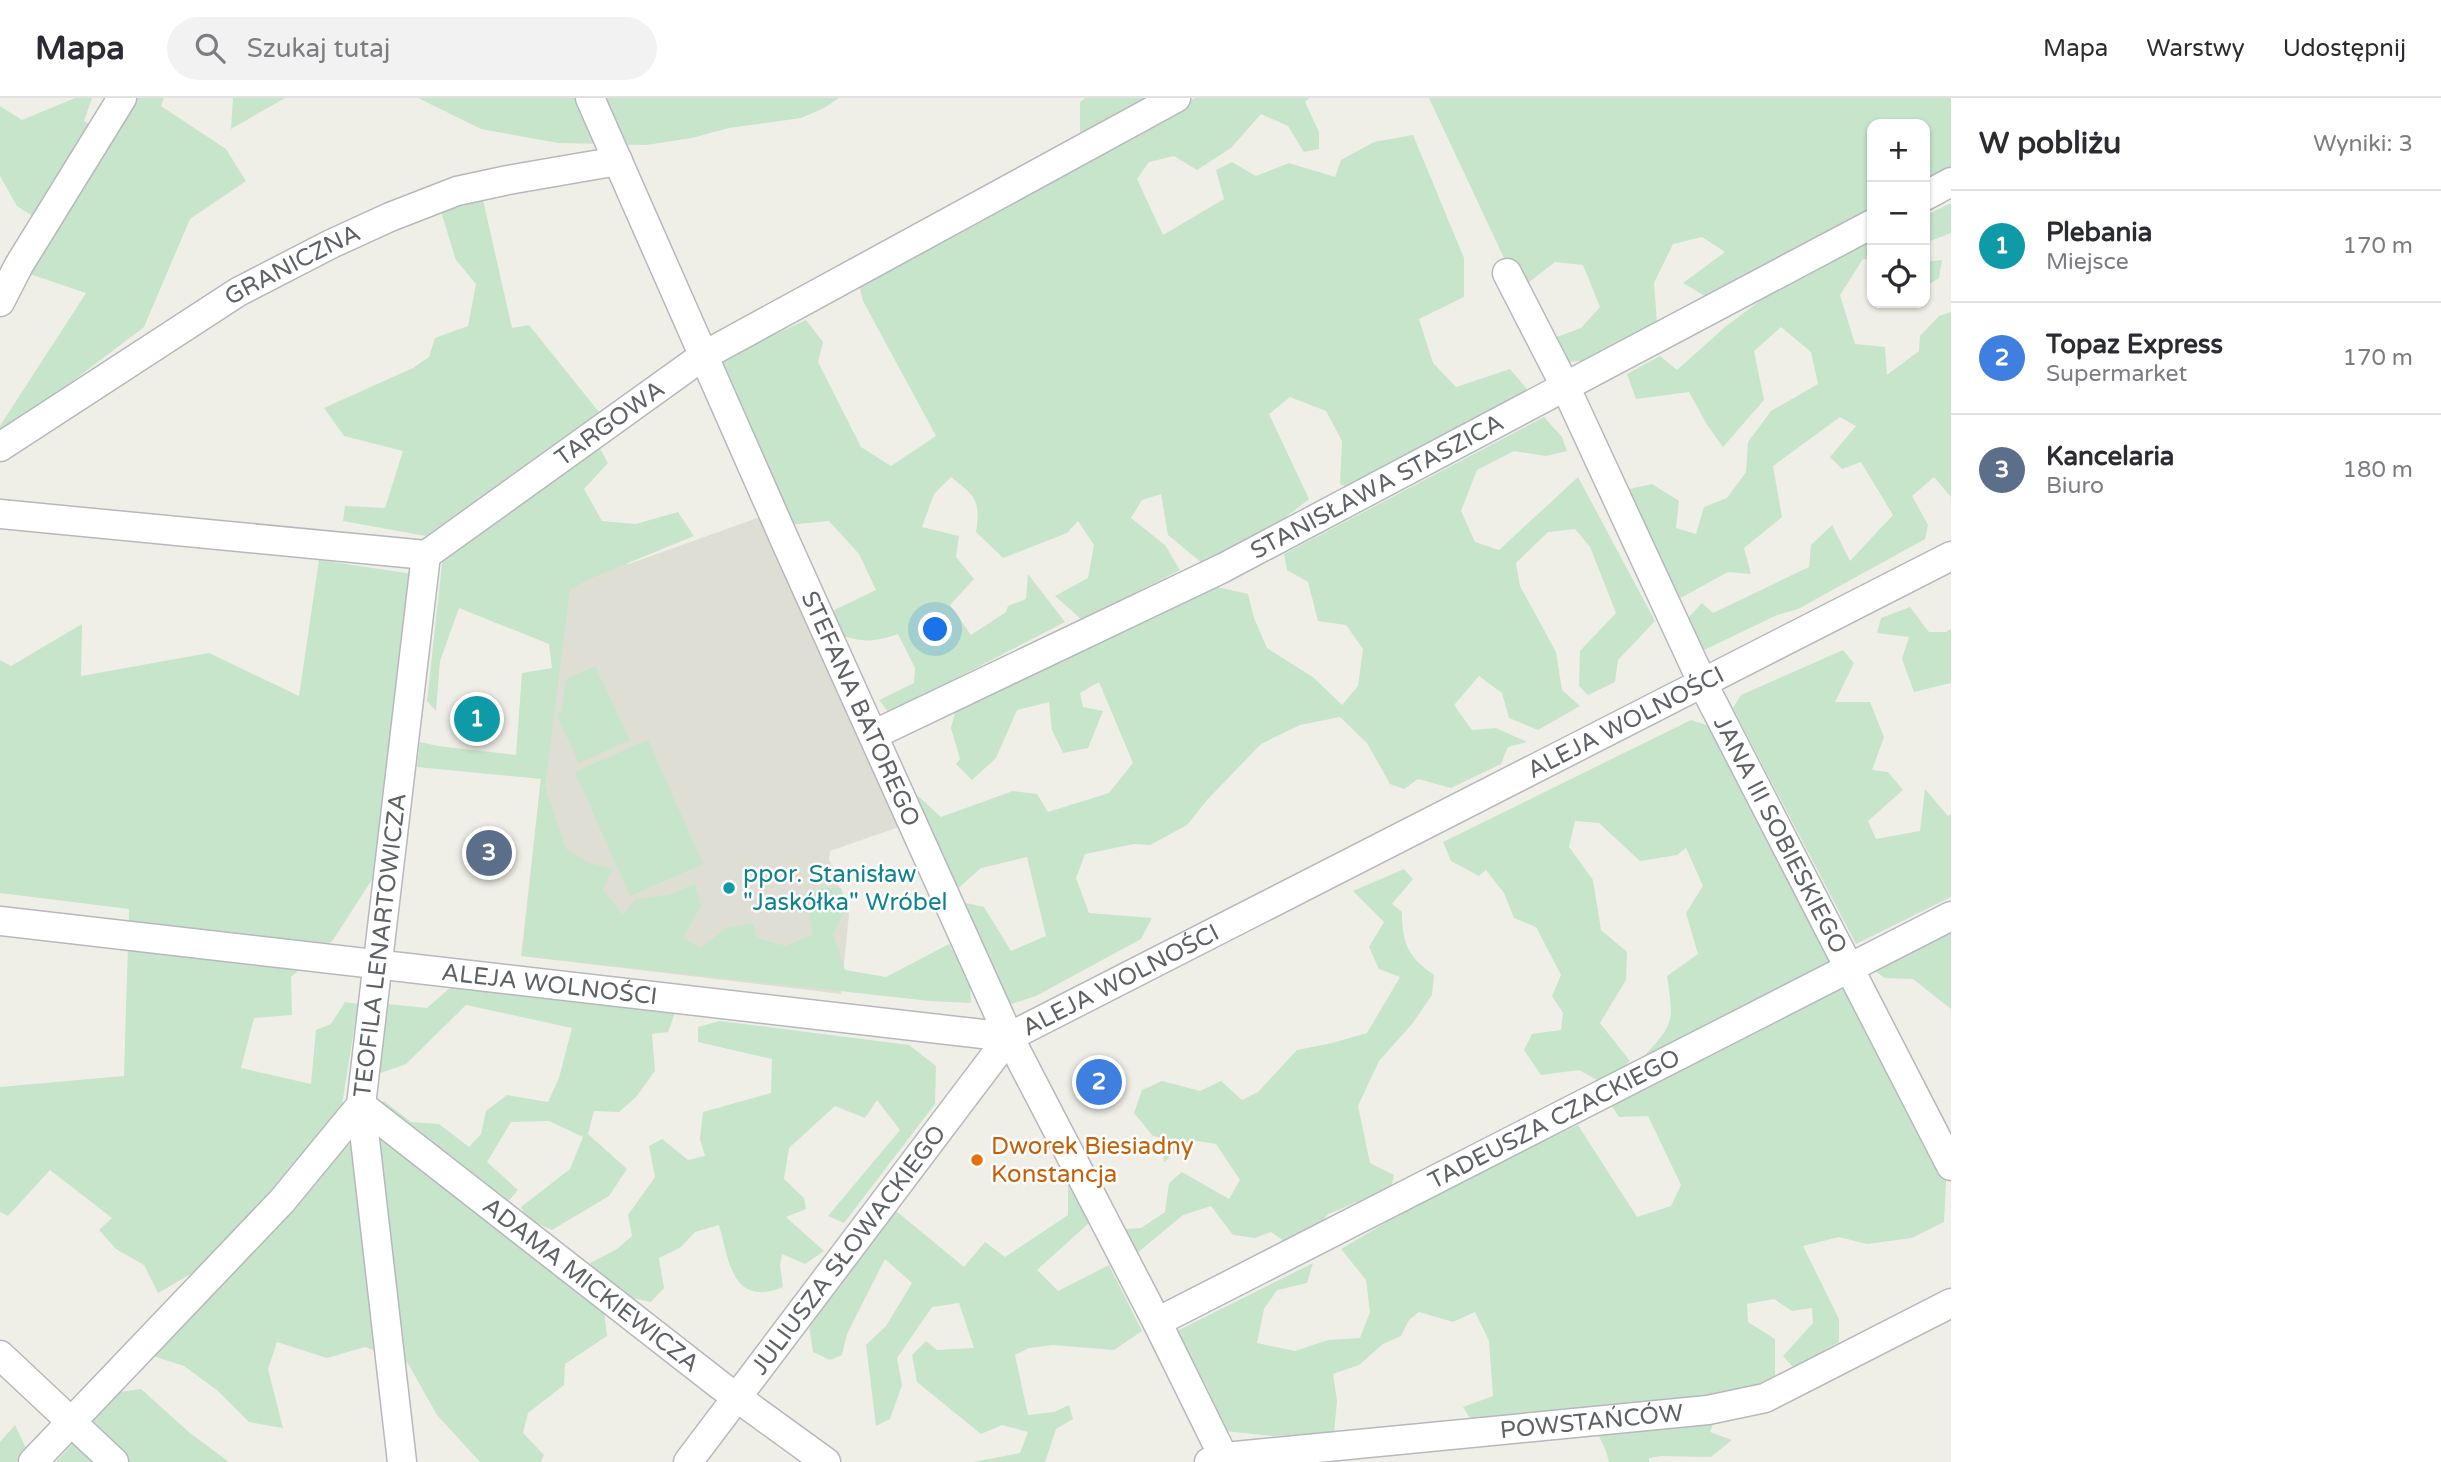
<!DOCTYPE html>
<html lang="pl">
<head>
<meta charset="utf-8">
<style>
  :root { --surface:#fff; --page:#f2f2f3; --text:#2b2b33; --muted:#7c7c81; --line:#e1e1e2; --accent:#de613f }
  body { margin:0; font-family:"Varela Round",sans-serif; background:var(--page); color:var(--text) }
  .controls { position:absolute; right:21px; top:21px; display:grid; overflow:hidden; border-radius:14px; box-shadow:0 2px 5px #0004 }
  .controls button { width:63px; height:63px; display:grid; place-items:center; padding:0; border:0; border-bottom:2px solid var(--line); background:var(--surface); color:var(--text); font:35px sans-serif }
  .you { position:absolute; left:936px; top:532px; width:24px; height:24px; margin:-18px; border:5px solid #fff; border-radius:50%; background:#1a73e8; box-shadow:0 0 0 10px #1a73e833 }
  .badge { display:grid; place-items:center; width:46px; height:46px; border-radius:50%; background:var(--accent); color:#fff; font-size:23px; font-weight:700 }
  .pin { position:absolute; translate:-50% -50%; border:4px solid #fff; box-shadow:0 2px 7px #0006 }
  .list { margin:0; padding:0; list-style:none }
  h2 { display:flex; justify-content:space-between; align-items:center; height:91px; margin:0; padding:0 28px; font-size:30px }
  h2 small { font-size:23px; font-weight:400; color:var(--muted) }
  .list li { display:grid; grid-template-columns:46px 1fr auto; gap:21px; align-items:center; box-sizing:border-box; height:112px; padding:0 28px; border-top:2px solid var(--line) }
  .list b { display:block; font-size:26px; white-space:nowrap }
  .list p { margin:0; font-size:23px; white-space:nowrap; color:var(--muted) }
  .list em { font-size:23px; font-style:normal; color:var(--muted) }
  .icon { flex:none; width:38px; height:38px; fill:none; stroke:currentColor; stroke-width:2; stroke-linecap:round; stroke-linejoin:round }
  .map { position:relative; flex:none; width:1951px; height:1364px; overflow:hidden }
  header { display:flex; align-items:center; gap:42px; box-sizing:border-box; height:98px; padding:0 35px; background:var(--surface); border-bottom:2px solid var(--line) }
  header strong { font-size:33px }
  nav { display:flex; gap:38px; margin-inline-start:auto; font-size:24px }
  .search { width:490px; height:63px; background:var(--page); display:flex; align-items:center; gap:18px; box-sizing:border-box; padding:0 24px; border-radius:38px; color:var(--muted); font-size:26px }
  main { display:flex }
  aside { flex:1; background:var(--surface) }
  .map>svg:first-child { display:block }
</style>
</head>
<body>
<header>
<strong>Mapa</strong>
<div class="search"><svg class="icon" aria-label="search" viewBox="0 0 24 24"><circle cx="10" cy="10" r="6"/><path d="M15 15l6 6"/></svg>Szukaj tutaj</div>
<nav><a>Mapa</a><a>Warstwy</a><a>Udostępnij</a></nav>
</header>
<main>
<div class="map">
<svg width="1951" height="1364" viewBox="0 0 1951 1364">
  <rect width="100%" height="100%" fill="#f0efe7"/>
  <!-- education -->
  <path fill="#dfded5" d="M760,419L899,729L830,753L829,761L849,816L841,896L521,858L564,473L618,461L629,466Z"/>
  <!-- green -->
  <path fill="#c6e5ca" d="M75,0H92L84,23L110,40L131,0H164L161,8L226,51L246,83L190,121L144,229L0,338V328L86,195L21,173L39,122L17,108L0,78V8L22,22Z
    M233,0H285L231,31Z
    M418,0H839L824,10L801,20L729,30L692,40L646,47L558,45L481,31Z
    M1085,0H1150L1080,39V4Z
    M1195,0H1309L1305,4L1319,34V51L1304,54L1288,28L1261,16L1231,50L1197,72L1174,58L1149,64L1137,81L1163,137L1224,101L1216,72L1232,64L1256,78L1289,65L1335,79L1341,62L1374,44L1413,37L1464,160V199L1419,221L1433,265L1456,289L1510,271L1531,296L1355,392L1340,386L1342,343L1326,313L1290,299L1269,316L1309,401L1246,450L1202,465L1168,437L1161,396L1142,402L1131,420L1165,447L1180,472L1082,522L1055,498L1088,480L1094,447L1078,423L1067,435L1003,460L976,434C981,402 975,398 951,379L934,396L922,429L959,438L956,459L974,481L950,507L971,537L1006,514L1008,508L1026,501L1028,476L1065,524L889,615L879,602L914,585L915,570L898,536C872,545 862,544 836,536L830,514L876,492L859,456L829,423L787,427L717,263L806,222L823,244L818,264L861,349L891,368L936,338L863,203L859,186Z
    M1429,0H1951V72L1925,85V26H1872V112L1705,198L1683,185L1725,154L1702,139L1673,146L1654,185L1657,224L1603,261L1556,265L1537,220L1557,239L1581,230L1600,209L1583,167L1555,164L1519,192Z
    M483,102L512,230L529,227L599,314L426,438L343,423L345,408L385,410L403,353L344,338L324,310L413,270L429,259L435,240L468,228L476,186L456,162L441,114Z
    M1949,106H1951V135L1925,145V118Z
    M1872,143V162L1863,161L1840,197L1855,246L1885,249L1887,277L1919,253L1920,238L1939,218L1951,214V399L1934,379L1912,398L1928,427L1925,441L1798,511L1777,517L1698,555L1687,521L1702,505L1713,515L1809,469L1811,447L1832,427L1850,463L1893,417L1861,364L1842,371L1830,359L1856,328L1840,319L1773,368L1782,419L1744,450L1751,476L1728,474L1675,503L1625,409L1630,391L1652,386L1679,403L1676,430L1696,436L1704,409L1727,400L1746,374L1748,344L1771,313L1818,286L1811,254L1781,229L1754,253L1764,302L1723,349L1706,325L1689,294L1636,301L1627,276L1660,258L1677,272L1725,229L1781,187Z
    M1942,162L1939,180L1925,189V164Z
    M1544,319L1562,339L1567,353L1546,358L1514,353L1477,372L1461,413L1475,444L1499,452L1578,379L1655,523L1618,562L1615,584L1588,597L1579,588L1580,553L1616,515L1590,449L1575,431L1548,434L1516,465L1520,488L1556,554L1562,592L1580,608L1538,632L1509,620L1502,595L1479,578L1454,607L1472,632L1496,630L1527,644L1508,649L1501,666L1451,690L1418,681L1404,691L1390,686L1367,645L1340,619L1300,627L1261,646L1207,702L1187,727L1150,747L1134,746L1085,756L1076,780L1089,815L1152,820L1141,841L1036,898L1005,908L959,812L966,805L984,809L1011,853L1046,838L1027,759L981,770L955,793L911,707L918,698L941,719L1013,693L1037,696L1048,714L1109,695L1133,665L1099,584L1080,595L1083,609L1103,613L1088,650L1063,655L1052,632L1049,604L1017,612L996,660L972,682L956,666L960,661L951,630L957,606L1213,488L1248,496L1254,520L1267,550L1314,580L1342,607L1358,588L1363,551L1346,527L1318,523L1308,484L1287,472L1284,456Z
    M599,349L608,365L584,391L602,423L636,426L678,414L694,438L589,481L570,492L545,688L566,751L590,765L612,771L603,792L623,817L636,801L669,797L695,786L701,808L683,840L701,850L726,830L753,825L757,840L786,848L813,836L808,811L819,790H841L847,808L833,836L845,872L886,879L949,846L970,885L971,905L930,903L522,858L541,681L417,669L420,644L438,648L516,657L522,575L552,570L549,546L459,510L440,563L436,613L427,603L443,457Z
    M319,462L413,476L380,769L333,842L291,879L292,917L254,920L241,970L311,986L316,932L331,926L345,904L358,906L342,1007L392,1041L604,1214L607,1238L565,1266L564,1287L528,1315L523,1335L544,1357L541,1364H480L437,1317L407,1264L365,1249L327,1260L277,1244L268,1271L283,1330L249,1324L218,1293L184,1268L150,1257L196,1173L158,1195L144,1167L116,1151L99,1132L112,1120L50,1072L8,1118L0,1114V989L124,978L129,811L0,795V562L11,568L82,526L81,578L209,555L299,598Z
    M1910,509L1929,534H1946L1951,531V585L1914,594L1902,561L1909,539L1877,535L1881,520Z
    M1843,552L1854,565L1835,604H1870L1884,639L1872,672L1888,674L1903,692L1868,723L1876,741L1920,733L1925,691L1948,718L1951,716V799L1856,846L1733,610L1741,597Z
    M595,568L630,642L579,665L556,616L562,613L565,582Z
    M1691,622L1709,628L1771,750L1935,1053L1946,1084L1944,1124L1912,1140L1867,1146L1839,1139L1803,1148L1839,1221V1244L1794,1270L1783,1258L1813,1225L1812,1210L1792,1213L1774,1201L1747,1206L1748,1224L1775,1241V1282L1714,1324L1710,1334L1732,1342L1711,1359L1661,1358L1649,1360V1364H1609L1606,1353L1588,1315L1471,1322L1463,1309L1493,1298L1489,1243L1475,1214L1453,1224L1419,1214L1409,1222L1401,1238L1383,1246L1359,1267L1333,1276L1337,1303L1334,1335L1272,1338L1225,1333L1208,1291L1175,1234L1313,1165L1307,1185L1277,1192L1264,1211L1257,1245L1295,1253L1328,1242L1360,1240L1370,1214L1366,1182L1341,1151L1438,1094L1578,1027L1637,1119L1671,1108L1681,1087L1648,1018L1619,1019L1611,1007L1659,984L1646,956C1676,924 1673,921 1667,878L1698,856L1686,815L1703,788L1686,750L1677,757L1640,763L1599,725L1575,723L1569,749L1593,782L1601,832L1627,854L1626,882L1600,925L1630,963L1604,986L1579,972L1541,977L1524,952L1532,936L1561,932L1563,915L1552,898L1561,877L1536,829L1514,820L1504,795L1486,772L1479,778L1451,763L1443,744Z
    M648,642L703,766L630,798L575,674Z
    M1404,771L1413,781L1392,806L1402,814C1402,845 1408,859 1434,877L1432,897L1412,926L1379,963L1358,1008L1370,1065L1394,1077L1391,1090L1328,1116L1315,1133L1287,1145L1271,1134L1255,1140L1233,1137L1211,1108L1183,1117L1136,1156L1127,1145L1125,1131L1141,1130L1165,1114L1169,1085L1182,1074L1229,1101L1240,1082L1216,1046L1190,1042L1164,1064L1161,1040L1153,1038L1134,1015L1142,992L1162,983L1200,993L1221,983L1242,1002L1258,994L1297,952L1332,945L1367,935L1400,879L1379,871L1369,849L1384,824L1353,793Z
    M1951,831V911L1913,881L1885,880L1873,872Z
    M452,888L675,915L668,934L652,936L655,973L636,999L619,1014L594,1013L588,1036L627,1071L609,1098L552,1132L529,1122L521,1109L570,1071L583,1039L549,1023L511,1024L487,1064L518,1092L507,1105L375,1007L384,1003L411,1024L439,1026L469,1049L481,1036L486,1013L507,997L548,1004L559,980L572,930L466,907L406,966L381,975L373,966L378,931L387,906L427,910Z
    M720,923L909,947L936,968L935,1006L844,1125L828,1118L900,1032L877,1002L865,1020L835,1008L789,1050L784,1081L804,1100L806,1111L786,1119L824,1153L805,1166L782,1156L780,1167L783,1189C732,1210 729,1162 719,1127L695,1134L681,1149L659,1160L664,1190L651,1204L623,1198L593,1176L590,1165L617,1151L632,1138L628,1117L655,1079L649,1048L662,1041L688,1062L705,1058L700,1041L703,1014L771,995L772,961L698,944V929Z
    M1068,1086L1090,1124L1037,1172L1058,1193L1109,1167L1142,1233L1114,1252L1053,1247L1029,1250L1015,1257L1028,1317L1054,1314L1069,1307L1073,1321L1056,1331L1045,1364H973L1020,1355L1028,1334L1002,1327L981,1336L917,1284L912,1257L926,1243L937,1252L974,1250L959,1205L932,1209L897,1260L902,1287L890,1321L876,1328L866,1247L886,1228L912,1185L885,1161L847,1236L842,1257L830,1262L813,1254L808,1221L895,1112L964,1169L985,1144L1005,1159L1068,1117Z
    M141,1291L190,1335L229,1364H56L119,1294Z
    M15,1327L27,1352L16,1364H0V1344Z"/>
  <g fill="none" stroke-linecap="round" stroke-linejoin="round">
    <defs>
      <g id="minor">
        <path id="s1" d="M590,0L787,447L1009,939L1157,1224L1226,1364"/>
        <path d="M1925,98L1951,84"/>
        <path id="s2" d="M1507,175L1565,288L1703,586L1951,1068"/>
        <path d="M0,204L19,167L122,0"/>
        <path id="s3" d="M0,349L238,194L331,146L390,119L457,93L508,82L618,63"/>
        <path id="s4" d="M0,416L426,457L703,258L1176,0"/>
        <path id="s5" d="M873,637L1223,470L1872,126"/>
        <path id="s6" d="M0,823L1009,939L1951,458"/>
        <path id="s7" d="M361,1007L721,1288L826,1364"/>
        <path d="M361,1007L402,1364"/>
        <path id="s8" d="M1157,1224L1951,818"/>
        <path d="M0,1257L114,1364"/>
        <path id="s9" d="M33,1364L282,1103L361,1007L426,457"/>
        <path id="s10" d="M688,1364L1009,939"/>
        <path id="s11" d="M1209,1364L1225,1359L1708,1312L1765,1300L1951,1205"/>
      </g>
    </defs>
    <!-- minor casing -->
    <use href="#minor" stroke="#b7b8bd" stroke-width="31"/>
    <!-- minor -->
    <use href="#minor" stroke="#fff" stroke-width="28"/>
  </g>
  <!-- markers -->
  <circle fill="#0f9aa8" stroke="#fff" stroke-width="2.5" cx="729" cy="790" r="7"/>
  <circle fill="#e8710a" stroke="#fff" stroke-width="2.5" cx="977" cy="1062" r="7"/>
  <g text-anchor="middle" stroke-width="5" stroke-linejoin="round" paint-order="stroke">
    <!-- street labels -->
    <g font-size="24" fill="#5e6166" stroke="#fff">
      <text dy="8" stroke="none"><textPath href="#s3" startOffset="345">GRANICZNA</textPath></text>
      <text dy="8" stroke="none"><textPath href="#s4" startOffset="654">TARGOWA</textPath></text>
      <text dy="8" stroke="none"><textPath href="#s5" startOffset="562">STANISŁAWA STASZICA</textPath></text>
      <text dy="8" stroke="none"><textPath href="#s1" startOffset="668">STEFANA BATOREGO</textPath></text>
      <text dy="8" stroke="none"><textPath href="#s6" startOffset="1708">ALEJA WOLNOŚCI</textPath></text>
      <text dy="8" stroke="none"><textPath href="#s2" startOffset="625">JANA III SOBIESKIEGO</textPath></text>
      <text dy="8" stroke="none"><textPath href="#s9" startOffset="646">TEOFILA LENARTOWICZA</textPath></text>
      <text dy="8" stroke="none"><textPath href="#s6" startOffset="1141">ALEJA WOLNOŚCI</textPath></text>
      <text dy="8" stroke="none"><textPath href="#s6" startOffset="553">ALEJA WOLNOŚCI</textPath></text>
      <text dy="8" stroke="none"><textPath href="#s8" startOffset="446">TADEUSZA CZACKIEGO</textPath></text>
      <text dy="8" stroke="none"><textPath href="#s10" startOffset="266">JULIUSZA SŁOWACKIEGO</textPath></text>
      <text dy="8" stroke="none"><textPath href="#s7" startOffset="292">ADAMA MICKIEWICZA</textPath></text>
      <text dy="8" stroke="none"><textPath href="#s11" startOffset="385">POWSTAŃCÓW</textPath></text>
    </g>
    <!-- culture labels -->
    <g font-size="24" fill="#0d838f" stroke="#fff" text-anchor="start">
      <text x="743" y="784">ppor. Stanisław<tspan x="743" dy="28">"Jaskółka" Wróbel</tspan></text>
    </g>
    <!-- food labels -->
    <g font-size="24" fill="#c56008" stroke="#fff" text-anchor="start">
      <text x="991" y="1056">Dworek Biesiadny<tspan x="991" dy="28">Konstancja</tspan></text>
    </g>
  </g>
</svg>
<div class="controls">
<button>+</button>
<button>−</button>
<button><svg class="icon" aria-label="locate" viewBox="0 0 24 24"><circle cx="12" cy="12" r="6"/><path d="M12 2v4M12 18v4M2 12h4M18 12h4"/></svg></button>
</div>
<div class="you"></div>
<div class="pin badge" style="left:477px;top:621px;background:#0f9aa8">1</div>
<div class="pin badge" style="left:1099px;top:984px;background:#3f7fe0">2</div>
<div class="pin badge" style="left:489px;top:755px;background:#5c6f8a">3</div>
</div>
<aside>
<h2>W pobliżu<small>Wyniki: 3</small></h2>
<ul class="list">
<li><span class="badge" style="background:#0f9aa8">1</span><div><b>Plebania</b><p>Miejsce</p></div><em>170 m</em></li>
<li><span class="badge" style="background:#3f7fe0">2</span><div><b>Topaz Express</b><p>Supermarket</p></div><em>170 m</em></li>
<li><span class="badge" style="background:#5c6f8a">3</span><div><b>Kancelaria</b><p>Biuro</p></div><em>180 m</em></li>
</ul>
</aside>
</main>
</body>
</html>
